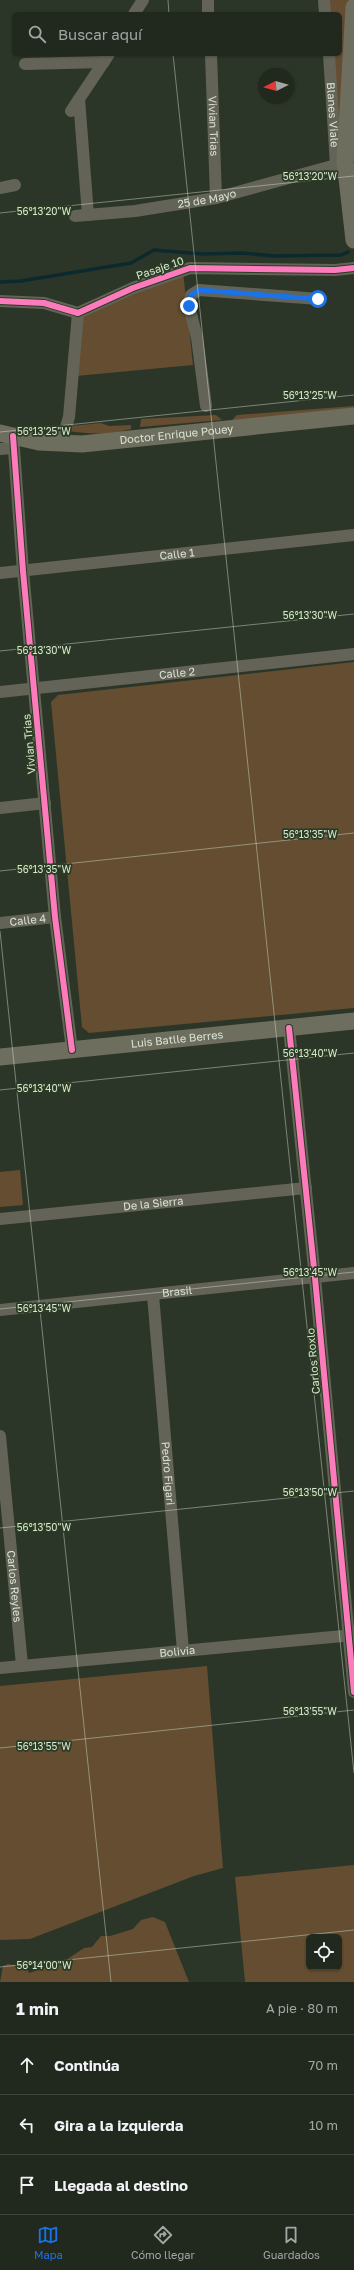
<!DOCTYPE html>
<html lang="es">
<head>
<meta charset="utf-8">
<style>
  :root { --surface:#21281e; --page:#2d342b; --text:#f1f3f6; --muted:#a2a6a4; --line:#3e443c; --accent:#1a73e8 }
  body { margin:0; font-family:"Golos Text",sans-serif; background:var(--page); color:var(--text) }
  .controls { position:absolute; right:12px; bottom:12px; display:grid; overflow:hidden; border-radius:6px; box-shadow:0 1px 3px #0004 }
  .controls button { width:36px; height:36px; display:grid; place-items:center; padding:0; border:0; border-bottom:1px solid var(--line); background:var(--surface); color:var(--text); font:20px sans-serif }
  .compass { position:absolute; left:258px; top:68px; width:36px; height:36px; border-radius:50%; background:var(--surface); box-shadow:0 1px 3px #0004; rotate:264deg }
  .stop { position:absolute; width:12px; height:12px; margin:-9px; border:3px solid #1a73e8; border-radius:50%; background:#fff }
  .stop.end { background:#1a73e8; border-color:#fff; box-shadow:0 1px 4px #0008 }
  .list { margin:0; padding:0; list-style:none }
  h2 { display:flex; justify-content:space-between; align-items:center; height:52px; margin:0; padding:0 16px; font-size:17px }
  h2 small { font-size:13px; font-weight:400; color:var(--muted) }
  .list li { display:grid; grid-template-columns:26px 1fr auto; gap:12px; align-items:center; box-sizing:border-box; height:60px; padding:0 16px; border-top:1px solid var(--line) }
  .list b { display:block; font-size:15px; white-space:nowrap }
  .list em { font-size:13px; font-style:normal; color:var(--muted) }
  .icon { flex:none; width:22px; height:22px; fill:none; stroke:currentColor; stroke-width:2; stroke-linecap:round; stroke-linejoin:round }
  .map { position:relative; flex:none; width:354px; height:1982px; overflow:hidden }
  .search { position:absolute; background:var(--surface); box-shadow:0 1px 3px #0004; left:12px; right:12px; top:12px; height:44px; display:flex; align-items:center; gap:10px; box-sizing:border-box; padding:0 14px; border-radius:6px; color:var(--muted); font-size:15px }
  .sheet { height:232px; background:var(--surface) }
  nav { display:flex; justify-content:space-around; align-items:center; box-sizing:border-box; height:56px; border-top:1px solid var(--line); background:var(--surface); font-size:11px; color:var(--muted) }
  nav a { display:grid; justify-items:center; gap:2px }
  nav .on { color:var(--accent) }
  .map>svg:first-child { display:block }
</style>
</head>
<body>
<div class="map">
<svg width="354" height="1982" viewBox="0 0 354 1982">
  <rect width="100%" height="100%" fill="#2c3628"/>
  <!-- green -->
  <path fill="#644d31" fill-rule="evenodd" d="M327,0H349L345,141L341,150L332,54H340V14H328Z
    M183,271L193,365L76,376L82,317Z
    M354,406V408L231,421L237,415Z
    M216,415L222,420L140,427L141,419Z
    M101,423L109,426L131,425V429C110,435 90,434 68,431L71,426Z
    M354,662V1008L89,1033L82,1027L51,702L58,695Z
    M20,1170L23,1205L0,1207V1172Z
    M207,1666L223,1868L194,1876L30,1939L0,1940V1686Z
    M354,1865V1982H245L235,1877ZM309,1937H339V1967H309Z
    M153,1917L165,1922L189,1982H0L3,1966L8,1964L27,1968L29,1973L63,1962L84,1948L92,1947L101,1936H110L133,1929L141,1920Z"/>
  <g fill="none" stroke-linecap="round" stroke-linejoin="round">
    <!-- stream -->
    <path stroke="#0c2a2d" stroke-width="3.5" d="M0,282L21,281L131,263L154,250L203,254L242,253L274,256L341,255L348,252"/>
    <!-- street -->
    <g stroke="#636457" stroke-width="12">
      <path d="M208,0V14"/>
      <path d="M324,0L325,14"/>
      <path d="M134,14L143,0"/>
      <path id="s1" d="M211,54L216,198"/>
      <path id="s2" d="M329,54L336,165L354,154"/>
      <path d="M25,64L104,62"/>
      <path d="M79,99L88,215"/>
      <path d="M71,111L109,54"/>
      <path d="M0,188L15,185"/>
      <path id="s3" d="M75,216L135,211L216,198L336,165"/>
      <path d="M0,301L44,303L78,313L133,288L190,268L335,270L354,268"/>
      <path d="M206,406L197,338L189,306L191,295L199,290L319,299"/>
      <path d="M13,436L23,571L55,917L72,1050"/>
      <path d="M61,443L69,417L78,313"/>
      <path d="M0,449L13,448"/>
      <path id="s4" d="M0,573L354,535"/>
      <path id="s5" d="M0,692L354,654"/>
      <path d="M0,808L45,803"/>
      <path id="s6" d="M0,923L55,917"/>
      <path d="M289,1028L315,1278L354,1692"/>
      <path id="s7" d="M0,1219L306,1188"/>
      <path id="s8" d="M153,1295L183,1651"/>
      <path id="s9" d="M0,1310L354,1273"/>
      <path id="s10" d="M0,1436L22,1665"/>
      <path id="s11" d="M0,1668L354,1635"/>
    </g>
    <!-- secondary -->
    <g stroke="#6e6e5e" stroke-width="17">
      <path d="M354,7L345,161L354,240"/>
      <path id="s12" d="M0,433L39,442L82,444L354,416"/>
      <path id="s13" d="M0,1057L354,1021"/>
    </g>
    <defs>
      <path id="cycleway" d="M0,301L44,303L78,313L133,288L190,268L335,270L354,268
        M13,436L23,571L55,917L72,1050
        M289,1028L315,1278L354,1692"/>
    </defs>
    <!-- cycleway casing -->
    <use href="#cycleway" stroke="#2a3c22" stroke-width="8"/>
    <!-- cycleway -->
    <use href="#cycleway" stroke="#fd7abc" stroke-width="6"/>
  </g>
  <g fill="none" stroke-linecap="round" stroke-linejoin="round">
    <!-- route -->
    <path stroke="#1a73e8" stroke-width="5" d="M189,306L191,295L199,290L318,299"/>
  </g>
  <!-- ticks -->
  <path fill="none" stroke="#d9e4d4" stroke-width="1" stroke-opacity="0.45" d="M168,0L169,14M173,54L354,1773M0,213L354,176M0,432L354,395M0,651L354,614M0,871L354,833M0,931L111,1982M0,1090L354,1053M0,1309L354,1272M0,1528L354,1491M0,1748L354,1710M0,1967L354,1930"/>
  <g text-anchor="middle" stroke-width="3.5" stroke-linejoin="round" paint-order="stroke">
    <!-- street labels -->
    <g font-size="11" fill="#d9e4d4" stroke="#2a3c22">
      <text dy="4" stroke="none"><textPath href="#s2" startOffset="61">Blanes Viale</textPath></text>
      <text dy="4" stroke="none"><textPath href="#s1" startOffset="72">Vivian Trias</textPath></text>
      <text dy="4" stroke="none"><textPath href="#s3" startOffset="133">25 de Mayo</textPath></text>
      <text transform="translate(160 268) rotate(-19)" y="4">Pasaje 10</text>
      <text dy="4" stroke="none"><textPath href="#s12" startOffset="178">Doctor Enrique Pouey</textPath></text>
      <text dy="4" stroke="none"><textPath href="#s4" startOffset="178">Calle 1</textPath></text>
      <text dy="4" stroke="none"><textPath href="#s5" startOffset="178">Calle 2</textPath></text>
      <text transform="translate(29 744) rotate(-95)" y="4">Vivian Trias</text>
      <text dy="4" stroke="none"><textPath href="#s6" startOffset="28">Calle 4</textPath></text>
      <text dy="4" stroke="none"><textPath href="#s13" startOffset="178">Luis Batlle Berres</textPath></text>
      <text dy="4" stroke="none"><textPath href="#s7" startOffset="154">De la Sierra</textPath></text>
      <text dy="4" stroke="none"><textPath href="#s9" startOffset="178">Brasil</textPath></text>
      <text transform="translate(313 1361) rotate(-95)" y="4">Carlos Roxlo</text>
      <text dy="4" stroke="none"><textPath href="#s8" startOffset="179">Pedro Figari</textPath></text>
      <text dy="4" stroke="none"><textPath href="#s10" startOffset="151">Carlos Reyles</textPath></text>
      <text dy="4" stroke="none"><textPath href="#s11" startOffset="178">Bolivia</textPath></text>
    </g>
  </g>
  <g font-size="10" text-anchor="middle" fill="#d9e4d4" stroke="#2a3c22" stroke-width="3.5" stroke-linejoin="round" paint-order="stroke">
    <text x="310" y="180">56°13'20"W</text>
    <text x="44" y="215">56°13'20"W</text>
    <text x="310" y="399">56°13'25"W</text>
    <text x="44" y="435">56°13'25"W</text>
    <text x="310" y="619">56°13'30"W</text>
    <text x="44" y="654">56°13'30"W</text>
    <text x="310" y="838">56°13'35"W</text>
    <text x="44" y="873">56°13'35"W</text>
    <text x="310" y="1057">56°13'40"W</text>
    <text x="44" y="1092">56°13'40"W</text>
    <text x="310" y="1276">56°13'45"W</text>
    <text x="44" y="1312">56°13'45"W</text>
    <text x="310" y="1496">56°13'50"W</text>
    <text x="44" y="1531">56°13'50"W</text>
    <text x="310" y="1715">56°13'55"W</text>
    <text x="44" y="1750">56°13'55"W</text>
    <text x="44" y="1969">56°14'00"W</text>
  </g>
</svg>
<div class="controls">
<button><svg class="icon" aria-label="locate" viewBox="0 0 24 24"><circle cx="12" cy="12" r="6"/><path d="M12 2v4M12 18v4M2 12h4M18 12h4"/></svg></button>
</div>
<svg class="compass" viewBox="-18 -18 36 36"><path d="M0-13l5 13h-10z" fill="#e53935"/><path d="M0 13l5-13h-10z" fill="#a2a6a4"/></svg>
<div class="stop" style="left:318px;top:299px"></div>
<div class="stop end" style="left:189px;top:306px"></div>
<div class="search"><svg class="icon" aria-label="search" viewBox="0 0 24 24"><circle cx="10" cy="10" r="6"/><path d="M15 15l6 6"/></svg>Buscar aquí</div>
</div>
<section class="sheet">
<h2>1 min<small>A pie · 80 m</small></h2>
<ul class="list">
<li><svg class="icon" aria-label="ahead" viewBox="0 0 24 24"><path d="M12 20V5M6 11l6-6 6 6"/></svg><div><b>Continúa</b></div><em>70 m</em></li>
<li><svg class="icon" aria-label="left" viewBox="0 0 24 24"><path d="M17 20v-9H6M10 6l-5 5 5 5"/></svg><div><b>Gira a la izquierda</b></div><em>10 m</em></li>
<li><svg class="icon" aria-label="arrive" viewBox="0 0 24 24"><path d="M6 21V4h12l-3 4 3 4H6"/></svg><div><b>Llegada al destino</b></div></li>
</ul>
</section>
<nav>
<a class="on"><svg class="icon" aria-label="map" viewBox="0 0 24 24"><path d="M3 6l6-2 6 2 6-2v14l-6 2-6-2-6 2zM9 4v14M15 6v14"/></svg>Mapa</a>
<a><svg class="icon" aria-label="directions" viewBox="0 0 24 24"><path d="M12 3l9 9-9 9-9-9zM9 14v-3h6M13 9l2 2-2 2"/></svg>Cómo llegar</a>
<a><svg class="icon" aria-label="saved" viewBox="0 0 24 24"><path d="M7 4h10v16l-5-4-5 4z"/></svg>Guardados</a>
</nav>
</body>
</html>
